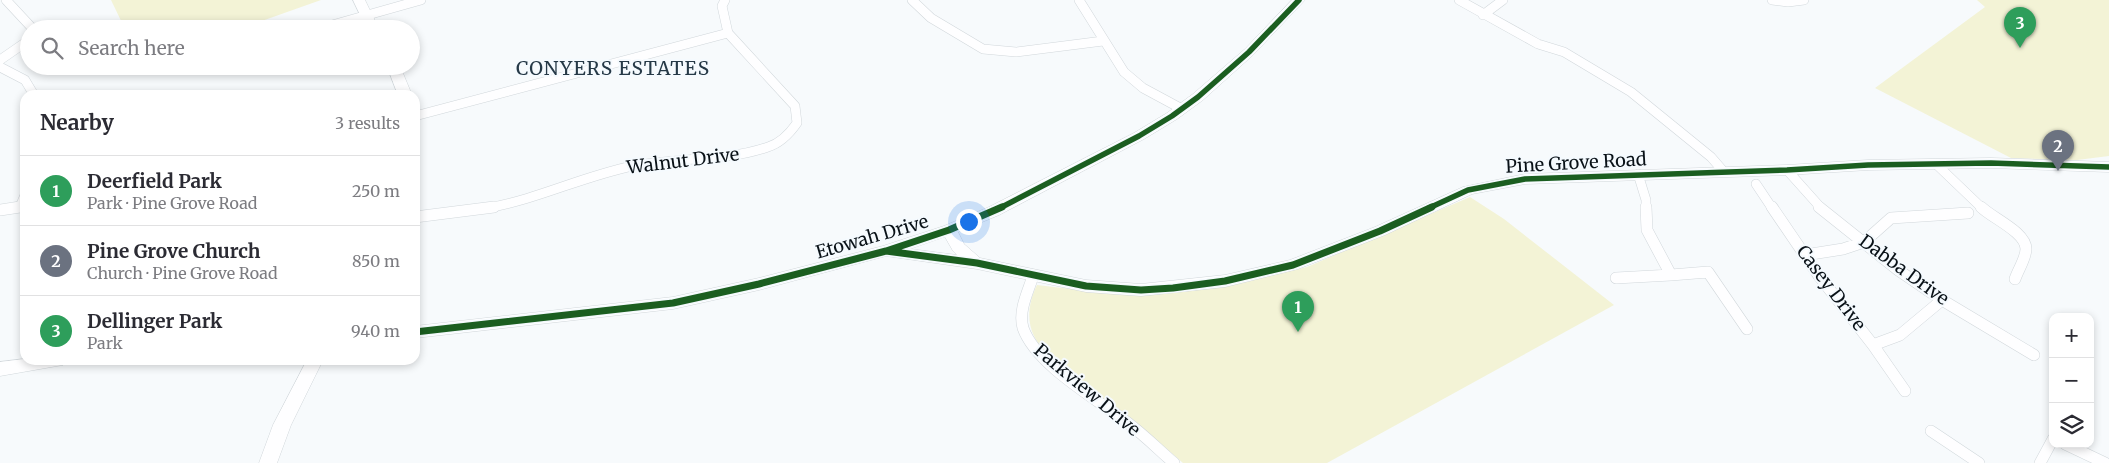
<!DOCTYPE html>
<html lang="en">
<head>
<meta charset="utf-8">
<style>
  :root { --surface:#fff; --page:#f2f2f3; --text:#2b2b33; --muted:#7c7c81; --line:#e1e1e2; --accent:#5c6367 }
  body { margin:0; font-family:Merriweather,serif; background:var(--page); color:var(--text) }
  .controls { position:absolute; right:15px; bottom:15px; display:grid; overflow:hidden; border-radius:10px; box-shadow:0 2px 8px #0003 }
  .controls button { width:45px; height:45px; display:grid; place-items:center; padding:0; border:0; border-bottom:1px solid var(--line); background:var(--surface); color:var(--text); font:25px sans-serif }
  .you { position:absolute; left:968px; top:221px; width:18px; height:18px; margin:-12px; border:4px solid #fff; border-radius:50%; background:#1a73e8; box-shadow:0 0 0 8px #1a73e833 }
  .badge { display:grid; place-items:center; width:32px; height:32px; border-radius:50%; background:var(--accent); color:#fff; font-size:16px; font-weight:700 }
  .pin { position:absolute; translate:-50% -41px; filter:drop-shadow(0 1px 2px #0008) }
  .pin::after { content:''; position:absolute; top:26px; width:18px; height:15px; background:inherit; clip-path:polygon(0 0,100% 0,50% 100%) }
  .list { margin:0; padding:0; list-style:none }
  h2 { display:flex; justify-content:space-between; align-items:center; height:65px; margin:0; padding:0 20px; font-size:21px }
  h2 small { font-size:16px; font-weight:400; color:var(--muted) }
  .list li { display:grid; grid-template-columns:32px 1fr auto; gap:15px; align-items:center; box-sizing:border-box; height:70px; padding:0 20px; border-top:1px solid var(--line) }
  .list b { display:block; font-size:19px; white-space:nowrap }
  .list p { margin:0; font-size:16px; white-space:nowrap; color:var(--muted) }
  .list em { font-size:16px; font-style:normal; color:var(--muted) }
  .icon { flex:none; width:28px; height:28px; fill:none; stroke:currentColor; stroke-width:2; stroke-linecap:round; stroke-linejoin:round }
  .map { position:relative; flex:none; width:2109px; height:463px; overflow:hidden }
  .search { position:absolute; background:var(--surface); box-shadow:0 2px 8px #0003; left:20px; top:20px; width:400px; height:55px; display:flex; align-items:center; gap:12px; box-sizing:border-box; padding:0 18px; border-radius:28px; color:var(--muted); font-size:19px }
  .panel { position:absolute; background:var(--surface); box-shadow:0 2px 8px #0003; left:20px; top:90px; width:400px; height:275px; border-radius:15px }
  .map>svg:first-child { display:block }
</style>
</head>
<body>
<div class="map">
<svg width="2109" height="463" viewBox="0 0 2109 463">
  <rect width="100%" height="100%" fill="#f7fafc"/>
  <!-- green -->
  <path fill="#f3f3d6" d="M111,0H321L239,29H125Z
    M1977,0H2109V156L2077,160L2011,158L1875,88L1985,7Z
    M1470,197L1504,219L1614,305L1327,463H1183C1165,448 1148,432 1130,418C1108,401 1044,359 1034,336C1026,320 1029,301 1037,285L1122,295H1154L1223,287L1307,267Z"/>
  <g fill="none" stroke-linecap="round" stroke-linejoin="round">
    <defs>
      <path id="street-far1" d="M6,0L33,29
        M912,0L931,18L983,49L1016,52L1103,41
        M1079,0L1124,72L1143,88L1182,109
        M1459,0L1538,44L1564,52L1631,92L1711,157L1724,172
        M1772,0L1788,2L1804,0
        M1483,15L1503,0
        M318,29L421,0
        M0,60L29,40
        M0,67L25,80L34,95
        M415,116L728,33
        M1936,164L1982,208
        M1787,170L1821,208
        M1638,174L1646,200V208
        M1756,184L1772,208
        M20,207L25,195
        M12,208L25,206
        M487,208C539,199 583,176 633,166C677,157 725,162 768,147C781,143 790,133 797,123L795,106L728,33L722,6L725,0"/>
      <path id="street" d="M1772,207L1819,276L1873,345L1905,391
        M1819,207L1898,270L1942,300L2034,355
        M1981,207C1992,218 2026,232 2026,249C2026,258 2018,270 2015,279
        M0,210L20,207
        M415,217L494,207
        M1805,255L1843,249L1864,242L1891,218L1968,213
        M1671,275L1708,272L1747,329
        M1033,276C1028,292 1018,311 1023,328C1036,365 1097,399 1128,423C1144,435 1159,450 1174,463
        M1616,278L1671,275L1647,230L1646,207
        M1873,345L1900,335L1942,300
        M1931,431L1979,463
        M2065,444L2105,463
        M2040,463L2053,439"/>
      <path id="secondary" d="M353,0H365L379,29H367Z
        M1292,0H1305L1253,55L1203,100L1177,119L1144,139L999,215L958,232L964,244L980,258L1086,280L1141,284L1225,275L1290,260L1375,227L1463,187L1525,174L1787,165L1868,160L1991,158L2109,162V172L1991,168L1868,170L1787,175L1525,184L1472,194L1385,235L1298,269L1225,287L1141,296L1086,292L977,269L886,256L759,290L673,309L415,338V326L673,297L759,278L883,246L944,226L989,207L1134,133L1167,113L1193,94L1245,49ZM945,237L953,251L957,255L910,249Z
        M387,66H400L412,95H398Z
        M25,359V360H65L63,365L57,366L0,376V362Z
        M307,360H323L291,425L277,463H259L273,425Z"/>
    </defs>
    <!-- street-far1 casing -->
    <use href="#street-far1" stroke="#d1d7db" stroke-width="10"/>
    <!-- street casing -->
    <use href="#street" stroke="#d1d7db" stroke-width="12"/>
    <!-- secondary casing -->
    <use href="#secondary" stroke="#d1d7db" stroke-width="1"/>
    <!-- street-far1 -->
    <use href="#street-far1" stroke="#fefeff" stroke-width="9"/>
    <!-- street -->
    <use href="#street" stroke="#fefeff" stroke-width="11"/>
    <!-- secondary -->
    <use href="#secondary" fill="#fefeff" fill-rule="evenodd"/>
    <defs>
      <path id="cycleway-far1" d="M1000,208L1139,136L1172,116L1198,97L1249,52L1299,0
        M1429,208L1468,190L1525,179L1787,170L1868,165L1991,163L2109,167"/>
      <path id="cycleway" d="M886,251L977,263L1086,286L1141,290L1173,288L1225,281L1293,265L1380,231L1432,207
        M415,332L673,303L759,284L886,251L949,230L1002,207"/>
    </defs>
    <!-- cycleway-far1 casing -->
    <use href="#cycleway-far1" stroke="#f5fafe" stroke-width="8"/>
    <!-- cycleway casing -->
    <use href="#cycleway" stroke="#f5fafe" stroke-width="10"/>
    <!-- cycleway-far1 -->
    <use href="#cycleway-far1" stroke="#1b5e20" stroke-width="5.5"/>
    <!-- cycleway -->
    <use href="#cycleway" stroke="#1b5e20" stroke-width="7"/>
  </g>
  <g text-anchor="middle" stroke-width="4" stroke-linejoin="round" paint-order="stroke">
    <!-- street labels -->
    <g font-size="18" fill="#091117" stroke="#f5fafe">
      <text transform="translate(683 161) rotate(-7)" y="6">Walnut Drive</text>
      <text transform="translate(1576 163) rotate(-3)" y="6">Pine Grove Road</text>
      <text transform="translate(872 237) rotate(-16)" y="6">Etowah Drive</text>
      <text transform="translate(1904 270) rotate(36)" y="6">Dabba Drive</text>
      <text transform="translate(1831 288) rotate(53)" y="6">Casey Drive</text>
      <text transform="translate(1087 390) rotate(40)" y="6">Parkview Drive</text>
    </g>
    <!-- neighbourhood labels -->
    <g font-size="19" letter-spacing="1" fill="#263947" stroke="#f5fafe">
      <text x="613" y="75">CONYERS ESTATES</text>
    </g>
  </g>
</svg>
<div class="controls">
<button>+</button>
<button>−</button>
<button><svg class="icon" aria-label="layers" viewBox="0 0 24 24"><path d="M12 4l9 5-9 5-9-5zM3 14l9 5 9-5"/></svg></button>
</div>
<div class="you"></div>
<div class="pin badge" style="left:1298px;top:332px;background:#2e9e5b">1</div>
<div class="pin badge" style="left:2058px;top:171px;background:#6b7280">2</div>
<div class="pin badge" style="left:2020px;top:48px;background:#2e9e5b">3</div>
<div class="search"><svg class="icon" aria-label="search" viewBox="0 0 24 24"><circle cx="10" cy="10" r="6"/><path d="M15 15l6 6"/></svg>Search here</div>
<section class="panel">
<h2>Nearby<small>3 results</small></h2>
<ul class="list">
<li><span class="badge" style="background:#2e9e5b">1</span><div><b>Deerfield Park</b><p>Park · Pine Grove Road</p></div><em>250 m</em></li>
<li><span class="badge" style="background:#6b7280">2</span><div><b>Pine Grove Church</b><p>Church · Pine Grove Road</p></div><em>850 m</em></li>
<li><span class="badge" style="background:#2e9e5b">3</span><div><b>Dellinger Park</b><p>Park</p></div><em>940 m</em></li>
</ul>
</section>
</div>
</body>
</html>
